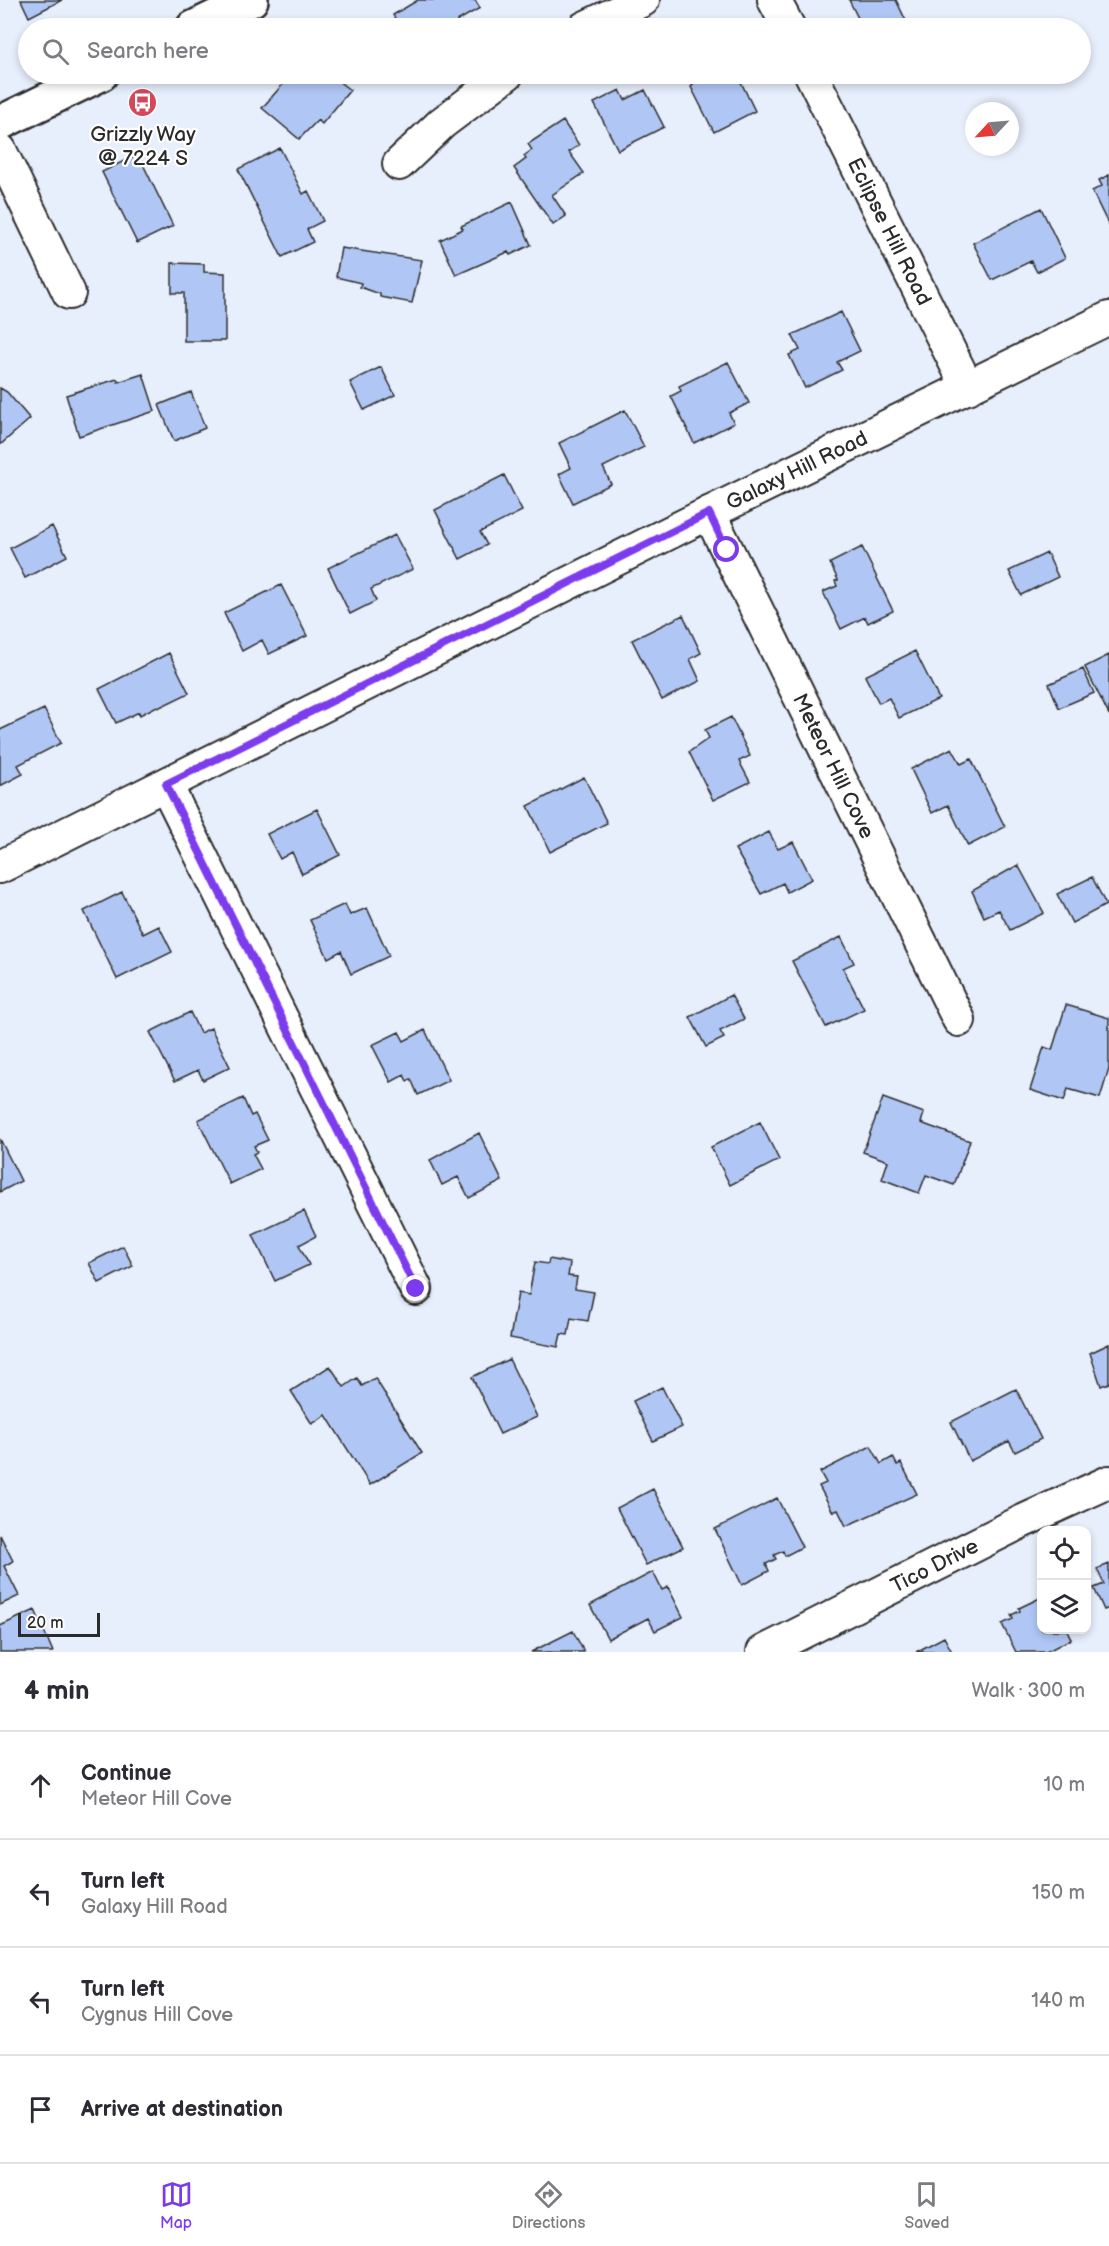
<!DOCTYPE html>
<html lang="en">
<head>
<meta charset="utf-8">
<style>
  :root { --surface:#fff; --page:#f2f2f3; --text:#2b2b33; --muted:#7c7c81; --line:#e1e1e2; --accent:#7c3aed }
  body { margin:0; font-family:"Balsamiq Sans",sans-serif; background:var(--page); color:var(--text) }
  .controls { position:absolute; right:18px; bottom:18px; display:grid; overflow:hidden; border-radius:12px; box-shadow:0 3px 9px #0003 }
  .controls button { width:54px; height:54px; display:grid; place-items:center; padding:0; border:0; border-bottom:2px solid var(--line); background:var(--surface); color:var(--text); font:30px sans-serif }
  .compass { position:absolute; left:965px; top:102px; width:54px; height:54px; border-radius:50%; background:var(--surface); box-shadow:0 3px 9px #0003; rotate:244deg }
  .scale { position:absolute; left:18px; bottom:15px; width:82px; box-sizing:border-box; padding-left:6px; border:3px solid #2b2b2b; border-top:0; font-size:16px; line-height:21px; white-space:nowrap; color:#2b2b2b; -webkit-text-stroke:4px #fff; paint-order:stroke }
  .stop { position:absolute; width:18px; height:18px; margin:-14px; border:4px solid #7c3aed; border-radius:50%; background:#fff }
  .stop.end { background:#7c3aed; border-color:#fff; box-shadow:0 2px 6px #0008 }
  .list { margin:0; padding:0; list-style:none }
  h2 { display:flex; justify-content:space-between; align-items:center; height:78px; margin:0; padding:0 24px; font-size:26px }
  h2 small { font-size:20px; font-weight:400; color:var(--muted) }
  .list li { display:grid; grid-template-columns:39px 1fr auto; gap:18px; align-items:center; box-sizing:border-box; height:108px; padding:0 24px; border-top:2px solid var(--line) }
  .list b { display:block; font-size:22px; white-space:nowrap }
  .list p { margin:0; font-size:20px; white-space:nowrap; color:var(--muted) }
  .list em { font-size:20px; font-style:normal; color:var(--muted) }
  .icon { flex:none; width:33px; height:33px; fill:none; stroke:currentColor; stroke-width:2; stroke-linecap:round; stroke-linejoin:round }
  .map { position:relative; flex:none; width:1109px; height:1652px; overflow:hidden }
  .search { position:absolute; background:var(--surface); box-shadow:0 3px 9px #0003; left:18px; right:18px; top:18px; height:66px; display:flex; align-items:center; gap:15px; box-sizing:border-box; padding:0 21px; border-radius:33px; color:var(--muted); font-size:22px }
  .sheet { height:510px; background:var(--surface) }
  nav { display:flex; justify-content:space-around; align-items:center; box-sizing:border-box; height:84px; border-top:2px solid var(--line); background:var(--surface); font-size:16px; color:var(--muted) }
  nav a { display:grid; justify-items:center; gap:3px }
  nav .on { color:var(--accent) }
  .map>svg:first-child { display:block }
</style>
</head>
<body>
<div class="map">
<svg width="1109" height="1652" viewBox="0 0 1109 1652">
  <rect width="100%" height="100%" fill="#e7eefc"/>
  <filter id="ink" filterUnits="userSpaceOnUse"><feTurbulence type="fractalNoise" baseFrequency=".0167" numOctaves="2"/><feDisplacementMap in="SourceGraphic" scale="12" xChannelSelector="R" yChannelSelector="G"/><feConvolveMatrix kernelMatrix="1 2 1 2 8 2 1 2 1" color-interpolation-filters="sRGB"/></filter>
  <g filter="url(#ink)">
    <!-- building -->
    <path fill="#b0c7f5" stroke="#2b2b2b" stroke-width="1.5" d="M21,0H62L29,17Z
      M418,0H475L480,8L457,21L460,26L456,28H401L393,15Z
      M849,0H896L908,25L904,28H863Z
      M292,74H311L320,81L329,74L350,90L322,124L318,120L299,139L262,108Z
      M690,74H737L755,111L714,132L691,87L693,85Z
      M620,90L625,100L645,90L664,127L618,150L594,103Z
      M563,121L579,145L569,152L584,173L552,195L566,216L553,225L514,168L526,159L524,156L532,150L528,144Z
      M280,148L303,194L308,191L323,221L307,229L313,242L282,257L238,169Z
      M138,154L173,226L137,243L102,172Z
      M1109,175V226L1092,191L1102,186L1099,180Z
      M512,202L531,245L510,255L508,252L456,275L440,240L463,229L461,226Z
      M1041,208L1065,258L1037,272L1031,261L992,280L973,243Z
      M341,248L422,260L412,303L380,297V294L360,287L361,283L336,277Z
      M172,263L204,264V272L225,273V341H184V293H172Z
      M841,312L860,351L837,362L842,370L805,388L789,355L800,350L792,335Z
      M728,362L749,403L729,413L734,423L694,443L671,396L681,391L679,386Z
      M381,367L395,395L364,410L350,382Z
      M143,374L155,411L79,436L66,395L117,379L118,382Z
      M0,388L7,392L30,419L0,445Z
      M191,392L205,428L174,441L159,405Z
      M625,410L644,447L603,467L611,484L573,503L559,474L571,468L559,443Z
      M504,475L522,511L480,532L487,545L460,559L435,510Z
      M52,526L67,556L25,578L10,548Z
      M395,535L413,569L371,589L376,601L350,614L328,568Z
      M862,547L893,611L868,623L865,617L841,629L823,592L837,586L835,581L838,580L830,563Z
      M1047,553L1058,577L1021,595L1009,571Z
      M281,585L307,636L269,654L262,640L242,651L224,613Z
      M683,615L701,653L690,659L700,681L662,700L632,640Z
      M915,651L939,699L899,718L889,698L879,703L865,676Z
      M169,653L189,693L158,708L157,706L140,715L139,712L116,723L99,689Z
      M1109,655V715L1085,667Z
      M1083,669L1094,693L1059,708L1049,684Z
      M44,709L61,743L18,765L23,774L0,786V730Z
      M731,717L750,756L739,761L750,782L713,800L689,752L709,738L705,730Z
      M952,748L961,764L971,759L1005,827L968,846L948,805L932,813L911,769Z
      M584,777L607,823L550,852L528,806Z
      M317,809L340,855L302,874L292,852L280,859L267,834Z
      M769,832L778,849L793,842L812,879L787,892L783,883L761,894L735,849Z
      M1018,865L1044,913L1010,930L999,910L984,917L972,891Z
      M1092,877L1106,905L1072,923L1057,894Z
      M122,892L143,934L159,926L172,952L117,979L84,911Z
      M345,904L350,915L367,908L389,956L351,974L341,951L328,958L310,920Z
      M841,937L854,963L843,968L864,1009L826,1027L792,961Z
      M731,995L744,1019L720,1031L724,1038L706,1047L690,1017Z
      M1066,1005L1109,1018V1069L1100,1098L1068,1089L1064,1101L1030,1090L1044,1047L1052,1050Z
      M190,1012L200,1033L211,1028L230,1067L203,1080L198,1070L175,1081L150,1032Z
      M425,1030L449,1080L418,1095L411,1079L407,1081L404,1075L391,1082L372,1045L399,1032L404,1041Z
      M243,1098L251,1116L255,1114L268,1140L254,1146L257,1152L253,1154L261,1169L230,1184L198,1120Z
      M883,1098L924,1113L921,1123L970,1141L954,1185L926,1175L919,1193L882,1179L888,1161L863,1152Z
      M760,1122L779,1160L730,1185L711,1147Z
      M479,1133L502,1181L469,1198L458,1177L442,1185L430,1160Z
      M0,1139L21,1181L0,1192Z
      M304,1211L316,1236L299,1245L309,1265L275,1281L253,1235Z
      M123,1246L133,1266L99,1283L89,1263Z
      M549,1259L570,1263L568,1276L577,1277L575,1289L594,1292L588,1321L571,1318L568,1335L561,1334L558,1347L510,1338L518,1293L529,1295L535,1262L548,1264Z
      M1109,1344V1383L1101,1386L1090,1353Z
      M509,1359L537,1417L500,1434L472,1377Z
      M330,1366L344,1387L357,1378L362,1386L375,1378L422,1453L370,1485L326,1415L312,1424L291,1391Z
      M662,1387L682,1427L653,1441L633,1401Z
      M1016,1389L1041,1439L1015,1452L1009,1441L970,1461L951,1422Z
      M871,1446L881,1464L893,1457L897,1465L901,1463L917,1494L846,1526L838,1510L833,1512L819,1486L826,1483L820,1472Z
      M653,1489L683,1547L646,1565L617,1508Z
      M777,1498L802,1547L785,1556L783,1551L774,1555L776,1559L766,1564L769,1571L742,1585L715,1529Z
      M0,1535L13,1561L4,1566L19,1596L0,1605Z
      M1109,1564V1608L1104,1610L1094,1588L1104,1584L1097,1569Z
      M653,1572L662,1590L668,1587L683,1617L655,1631L648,1618L608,1639L590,1605Z
      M1042,1597V1630H1067L1071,1639L1046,1652H1016L1002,1624L1013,1619L1011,1615L1020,1611L1019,1608Z
      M35,1610L53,1652H0V1626Z
      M573,1631L584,1652H531Z
      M944,1637L952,1652H916Z"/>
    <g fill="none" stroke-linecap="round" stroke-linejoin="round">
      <defs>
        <g id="street">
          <path d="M774,0L789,28"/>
          <path d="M584,28L643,0"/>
          <path id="s1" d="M811,74L968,388"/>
          <path d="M0,150L69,293"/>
          <path d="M399,164L442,123L507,74"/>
          <path id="s2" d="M709,513L959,1020"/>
          <path d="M166,785L416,1289"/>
          <path id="s3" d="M0,867L709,513L1109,318"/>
          <path id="s4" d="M763,1652L1021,1522L1109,1482"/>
        </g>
        <path id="secondary" d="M193,28L251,0
          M0,123L101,74"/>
      </defs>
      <!-- street casing -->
      <use href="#street" stroke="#2b2b2b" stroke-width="36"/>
      <!-- secondary casing -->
      <use href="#secondary" stroke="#2b2b2b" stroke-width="38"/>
      <!-- street -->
      <use href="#street" stroke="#fff" stroke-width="32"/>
      <!-- secondary -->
      <use href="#secondary" stroke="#fff" stroke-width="33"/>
    </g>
  </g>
  <g fill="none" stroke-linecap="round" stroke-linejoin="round" filter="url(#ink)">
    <!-- route -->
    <path stroke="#7c3aed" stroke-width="8" d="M416,1289L166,784L709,513L727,550"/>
  </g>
  <!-- icons -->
  <defs>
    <symbol id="bus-disc" viewBox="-11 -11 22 22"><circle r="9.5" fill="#d1495b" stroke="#fff"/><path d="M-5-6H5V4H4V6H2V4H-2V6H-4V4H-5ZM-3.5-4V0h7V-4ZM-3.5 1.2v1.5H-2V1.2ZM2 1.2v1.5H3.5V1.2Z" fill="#fff"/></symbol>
  </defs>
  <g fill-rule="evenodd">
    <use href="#bus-disc" x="126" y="86" width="33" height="33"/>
  </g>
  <g text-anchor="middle" stroke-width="4.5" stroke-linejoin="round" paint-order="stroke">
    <!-- poi labels -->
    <g font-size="21" fill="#2b2b2b" stroke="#fff">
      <text x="143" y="141">Grizzly Way<tspan x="143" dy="24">@ 7224 S</tspan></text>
    </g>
    <!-- street labels -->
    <g font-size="21" fill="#2b2b2b" stroke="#fff">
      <text dy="7" stroke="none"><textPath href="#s1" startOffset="176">Eclipse Hill Road</textPath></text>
      <text dy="7" stroke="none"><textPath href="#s3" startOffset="890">Galaxy Hill Road</textPath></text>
      <text dy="7" stroke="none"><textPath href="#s2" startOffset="282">Meteor Hill Cove</textPath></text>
      <text dy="7" stroke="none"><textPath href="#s4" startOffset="192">Tico Drive</textPath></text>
    </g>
  </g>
</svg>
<div class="controls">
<button><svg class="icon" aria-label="locate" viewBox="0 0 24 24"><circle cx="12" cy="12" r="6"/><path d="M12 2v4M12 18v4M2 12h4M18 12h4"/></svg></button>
<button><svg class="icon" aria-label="layers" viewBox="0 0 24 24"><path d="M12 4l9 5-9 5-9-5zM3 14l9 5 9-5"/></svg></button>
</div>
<svg class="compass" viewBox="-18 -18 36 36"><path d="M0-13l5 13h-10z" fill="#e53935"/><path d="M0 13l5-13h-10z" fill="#7c7c81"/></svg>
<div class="scale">20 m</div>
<div class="stop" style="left:727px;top:550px"></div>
<div class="stop end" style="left:416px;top:1289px"></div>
<div class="search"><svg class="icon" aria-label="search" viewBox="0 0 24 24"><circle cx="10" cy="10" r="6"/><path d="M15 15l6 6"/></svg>Search here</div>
</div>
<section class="sheet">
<h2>4 min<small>Walk · 300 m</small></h2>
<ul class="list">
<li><svg class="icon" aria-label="ahead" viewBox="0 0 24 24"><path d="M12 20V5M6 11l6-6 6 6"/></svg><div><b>Continue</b><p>Meteor Hill Cove</p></div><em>10 m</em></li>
<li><svg class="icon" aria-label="left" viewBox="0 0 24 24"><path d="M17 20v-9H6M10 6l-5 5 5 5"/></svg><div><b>Turn left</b><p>Galaxy Hill Road</p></div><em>150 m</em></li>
<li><svg class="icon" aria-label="left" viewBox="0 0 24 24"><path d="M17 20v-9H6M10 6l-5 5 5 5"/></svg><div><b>Turn left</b><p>Cygnus Hill Cove</p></div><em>140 m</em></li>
<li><svg class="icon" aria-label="arrive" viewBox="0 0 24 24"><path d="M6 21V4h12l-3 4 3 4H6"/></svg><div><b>Arrive at destination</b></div></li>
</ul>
</section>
<nav>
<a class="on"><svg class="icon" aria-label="map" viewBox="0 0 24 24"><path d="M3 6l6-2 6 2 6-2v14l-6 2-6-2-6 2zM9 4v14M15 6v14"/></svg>Map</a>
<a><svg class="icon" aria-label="directions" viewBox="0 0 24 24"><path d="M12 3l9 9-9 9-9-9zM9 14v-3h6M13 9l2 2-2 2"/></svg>Directions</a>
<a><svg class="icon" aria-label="saved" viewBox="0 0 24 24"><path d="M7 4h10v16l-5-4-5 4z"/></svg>Saved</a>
</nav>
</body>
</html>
